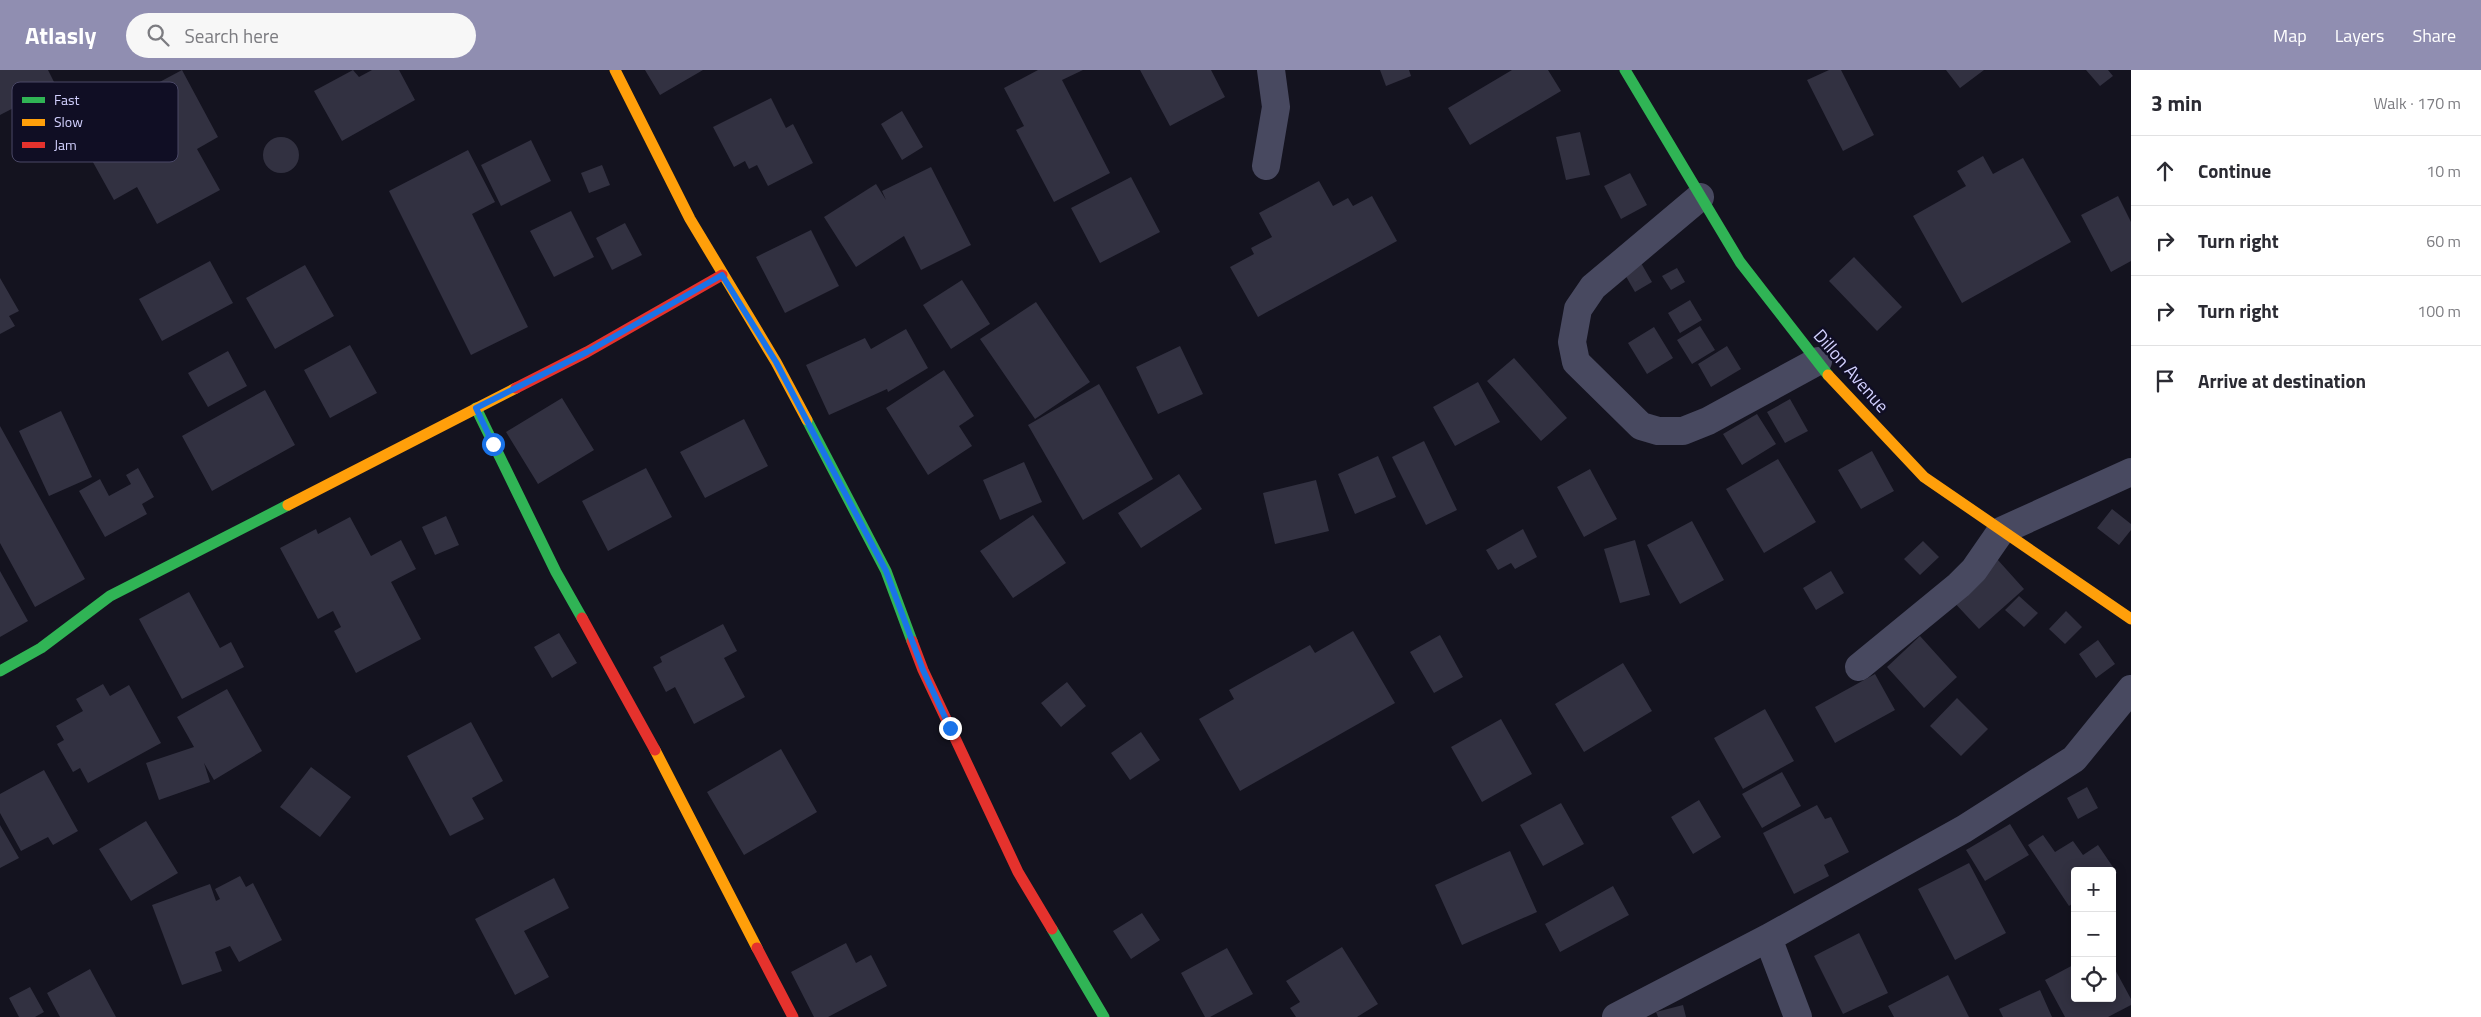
<!DOCTYPE html>
<html lang="en">
<head>
<meta charset="utf-8">
<style>
  :root { --surface:#fff; --page:#f7f7f7; --text:#2b2b33; --muted:#7c7c81; --line:#e1e1e2; --accent:#908eb1 }
  body { margin:0; font-family:"Titillium Web",sans-serif; background:var(--page); color:var(--text) }
  .controls { position:absolute; right:15px; bottom:15px; display:grid; overflow:hidden; border-radius:5px; box-shadow:0 2px 12px #0003 }
  .controls button { width:45px; height:45px; display:grid; place-items:center; padding:0; border:0; border-bottom:1px solid var(--line); background:var(--surface); color:var(--text); font:25px sans-serif }
  .stop { position:absolute; width:15px; height:15px; margin:-11px; border:4px solid #1a73e8; border-radius:50%; background:#fff }
  .stop.end { background:#1a73e8; border-color:#fff; box-shadow:0 1px 5px #0008 }
  .list { margin:0; padding:0; list-style:none }
  h2 { display:flex; justify-content:space-between; align-items:center; height:65px; margin:0; padding:0 20px; font-size:21px }
  h2 small { font-size:16px; font-weight:400; color:var(--muted) }
  .list li { display:grid; grid-template-columns:32px 1fr auto; gap:15px; align-items:center; box-sizing:border-box; height:70px; padding:0 20px; border-top:1px solid var(--line) }
  .list b { display:block; font-size:19px; white-space:nowrap }
  .list em { font-size:16px; font-style:normal; color:var(--muted) }
  .icon { flex:none; width:28px; height:28px; fill:none; stroke:currentColor; stroke-width:2; stroke-linecap:round; stroke-linejoin:round }
  .map { position:relative; flex:none; width:2131px; height:947px; overflow:hidden }
  header { display:flex; align-items:center; gap:30px; box-sizing:border-box; height:70px; padding:0 25px; background:var(--accent); color:#fff }
  header strong { font-size:24px }
  nav { display:flex; gap:28px; margin-inline-start:auto; font-size:18px }
  .search { width:350px; height:45px; background:var(--page); display:flex; align-items:center; gap:12px; box-sizing:border-box; padding:0 18px; border-radius:28px; color:var(--muted); font-size:19px }
  main { display:flex }
  aside { flex:1; background:var(--surface) }
  .map>svg:first-child { display:block }
</style>
</head>
<body>
<header>
<strong>Atlasly</strong>
<div class="search"><svg class="icon" aria-label="search" viewBox="0 0 24 24"><circle cx="10" cy="10" r="6"/><path d="M15 15l6 6"/></svg>Search here</div>
<nav><a>Map</a><a>Layers</a><a>Share</a></nav>
</header>
<main>
<div class="map">
<svg width="2131" height="947" viewBox="0 0 2131 947">
  <rect width="100%" height="100%" fill="#14131f"/>
  <!-- building -->
  <path fill="#323141" d="M0,0H48L56,16L0,45Z
    M182,0L218,67L197,79L220,120L157,154L137,117L114,130L74,58Z
    M353,0L359,7L372,0H399L415,30L342,71L314,21Z
    M645,0H703L660,25Z
    M1038,0H1083L1062,10L1110,103L1054,132L1016,60L1024,56L1004,18Z
    M1140,0H1211L1225,27L1170,56Z
    M1380,0H1409L1411,6L1386,16Z
    M1512,0H1548L1561,21L1470,75L1448,38Z
    M1829,0H1841L1874,65L1843,81L1807,10Z
    M1946,0H1984L1960,18Z
    M2086,0H2108L2113,6L2100,16Z
    M771,28L786,58L793,54L813,93L768,116L757,95L749,99L745,91L734,97L713,57Z
    M902,41L923,77L902,90L881,54Z
    M1580,62L1590,105L1566,110L1556,67Z
    M263 85a18 18 0 1 1 36 0a18 18 0 1 1-36 0Z
    M531,70L551,111L501,136L481,95Z
    M468,80L495,132L472,144L528,257L471,285L389,121Z
    M1983,86L1993,104L2023,88L2071,172L1962,233L1913,146L1966,116L1957,101Z
    M602,95L610,115L589,123L581,103Z
    M931,97L971,175L921,200L904,166L856,197L824,147L876,114L886,130L882,121Z
    M1630,103L1647,135L1621,149L1604,116Z
    M1131,107L1160,162L1100,193L1071,138Z
    M1319,111L1333,136L1348,128L1353,136L1372,126L1397,171L1258,247L1230,197L1254,184L1251,178L1272,167L1259,143Z
    M2118,126L2131,152V191L2111,202L2081,145Z
    M571,141L594,187L554,207L530,161Z
    M625,153L642,185L612,200L596,168Z
    M811,160L839,216L785,243L756,187Z
    M1854,187L1902,237L1877,261L1829,211Z
    M210,191L233,233L162,271L139,229Z
    M1641,193L1652,212L1635,222L1624,203Z
    M305,195L334,246L275,279L246,228Z
    M1677,198L1685,212L1671,220L1662,206Z
    M0,208L19,241L9,246L15,256L0,264Z
    M962,210L990,254L951,279L923,235Z
    M1690,230L1702,250L1680,263L1668,243Z
    M1036,232L1090,312L1035,349L980,269Z
    M1700,256L1715,280L1692,294L1677,270Z
    M1654,257L1673,288L1647,304L1628,273Z
    M906,259L928,298L888,322L887,319L829,345L806,295L865,268L871,279Z
    M350,275L377,323L330,348L304,300Z
    M1180,276L1203,324L1158,344L1136,297Z
    M1727,276L1741,299L1711,317L1698,294Z
    M228,281L247,316L208,337L188,303Z
    M1514,288L1567,348L1541,371L1487,311Z
    M944,300L974,346L959,356L972,376L928,405L886,338Z
    M1478,312L1500,352L1455,376L1433,337Z
    M1099,314L1153,409L1083,450L1028,355Z
    M265,320L295,375L212,421L182,366Z
    M562,328L594,380L538,414L506,362Z
    M1790,329L1808,361L1785,373L1767,342Z
    M61,341L92,407L49,426L19,361Z
    M1757,344L1776,374L1742,395L1723,364Z
    M744,349L768,396L705,428L680,382Z
    M0,356L85,509L35,537L0,473Z
    M1424,371L1457,440L1426,455L1392,387Z
    M1872,381L1894,421L1861,439L1838,400Z
    M1378,386L1396,427L1355,444L1338,404Z
    M1778,389L1816,452L1764,483L1726,419Z
    M1024,392L1042,432L1000,450L983,410Z
    M138,398L154,427L142,434L147,444L105,467L79,421L100,409L109,426L131,414L126,405Z
    M646,398L672,447L608,481L582,431Z
    M1590,399L1617,449L1584,467L1557,417Z
    M1179,404L1202,439L1141,478L1118,443Z
    M1316,410L1329,461L1275,474L1263,423Z
    M2112,439L2131,454V460L2119,475L2097,458Z
    M1033,445L1066,493L1013,528L980,481Z
    M446,446L459,475L435,485L422,457Z
    M350,447L371,486L401,470L416,499L391,512L421,569L356,603L334,561L341,557L333,541L318,549L280,478L316,459L318,464Z
    M1692,451L1724,510L1680,534L1647,475Z
    M1523,459L1537,487L1515,499L1511,493L1498,500L1486,480Z
    M1635,470L1650,525L1620,533L1604,479Z
    M1923,471L1939,487L1920,505L1904,489Z
    M1997,489L2024,519L1979,559L1951,529Z
    M0,501L28,551L0,567Z
    M1831,501L1844,523L1816,540L1803,518Z
    M189,522L220,578L231,572L244,597L182,629L139,549Z
    M2019,526L2038,543L2024,557L2005,540Z
    M2066,541L2082,557L2065,574L2049,559Z
    M723,554L737,581L724,588L745,627L694,654L675,617L666,622L653,597L662,592L660,587Z
    M1353,561L1395,633L1240,721L1199,649L1234,629L1229,620L1310,575L1315,583Z
    M559,563L577,593L552,608L534,577Z
    M1440,565L1463,607L1434,623L1410,582Z
    M1920,566L1957,607L1924,638L1887,597Z
    M2098,570L2115,594L2096,608L2079,584Z
    M1623,593L1652,641L1584,682L1555,634Z
    M1875,604L1895,640L1835,673L1815,637Z
    M1067,612L1086,636L1061,657L1041,633Z
    M103,614L110,626L129,615L161,673L88,713L80,698L73,702L57,674L64,670L56,656L83,641L76,629Z
    M227,619L262,681L214,710L204,693L210,712L159,730L146,693L194,677L177,647Z
    M1957,628L1988,659L1961,686L1930,656Z
    M1765,639L1794,691L1743,719L1714,668Z
    M1501,649L1532,704L1482,732L1451,677Z
    M471,652L503,711L472,728L484,749L450,766L407,686Z
    M1141,662L1160,690L1130,710L1111,683Z
    M781,679L817,742L744,785L707,722Z
    M311,697L351,727L320,767L280,737Z
    M44,700L78,761L53,775L48,767L21,781L0,743V724Z
    M1782,702L1801,736L1762,758L1742,724Z
    M2087,717L2098,738L2078,749L2067,728Z
    M1699,730L1721,767L1693,784L1671,747Z
    M1561,733L1584,774L1543,796L1520,755Z
    M1817,735L1825,749L1831,747L1849,782L1824,795L1829,806L1794,824L1763,763Z
    M146,751L178,803L131,831L99,779Z
    M2010,754L2029,785L1985,811L1966,780Z
    M0,755L19,788L0,798Z
    M2043,765L2055,782L2073,771L2083,785L2098,775L2117,803L2112,806V801H2075V832L2069,836L2028,775Z
    M1510,781L1537,842L1462,875L1435,815Z
    M1969,793L2006,863L1955,890L1918,819Z
    M240,806L246,817L253,813L282,870L239,892L230,876L215,882L222,901L182,915L152,835L210,814L216,831L220,829L215,819Z
    M554,808L569,838L524,861L549,907L515,925L475,849Z
    M1613,816L1629,845L1560,882L1545,854Z
    M1142,843L1160,870L1131,889L1113,861Z
    M1859,863L1888,923L1843,944L1814,886Z
    M846,873L856,893L871,885L887,916L828,947H814L791,902Z
    M1342,877L1378,934L1357,947H1296L1290,938L1300,932L1286,911Z
    M1227,878L1253,924L1210,947H1205L1181,903Z
    M2075,894V928H2112V894L2131,929V935L2108,947H2065L2045,910Z
    M90,899L116,947H60L47,923Z
    M1948,905L1969,947H1894L1888,936Z
    M30,917L44,942L35,947H19L9,928Z
    M2040,920L2052,947H2003L1999,939Z
    M1683,935L1686,947H1658L1656,942Z"/>
  <g fill="none" stroke-linecap="round" stroke-linejoin="round">
    <!-- street -->
    <path stroke="#484960" stroke-width="28" d="M1266,96L1276,37L1271,0
      M1700,127L1593,217L1578,239L1572,272L1576,292L1641,356L1658,361H1683L1708,351L1818,291
      M1859,597L1959,515L1974,500L2001,461L2131,402
      M1768,868L1798,947
      M1616,947L1768,868L1964,759L2074,689L2131,619"/>
    <!-- fast -->
    <path stroke="#30b455" stroke-width="11" d="M1625,0L1740,192L1828,305
      M476,338L556,502L582,548
      M807,350L886,501L912,571
      M0,601L41,578L110,526L288,435
      M1052,859L1104,947"/>
    <!-- slow -->
    <path stroke="#ff9f0a" stroke-width="11" d="M615,0L690,149L776,292L807,350
      M1828,305L1924,407L2131,549
      M288,435L516,318
      M655,680L757,878"/>
    <!-- jam -->
    <path stroke="#e5322d" stroke-width="11" d="M516,318L587,282L722,205
      M582,548L655,680
      M912,571L923,600L1018,802L1052,859
      M757,878L793,947"/>
  </g>
  <g fill="none" stroke-linecap="round" stroke-linejoin="round">
    <!-- route -->
    <path stroke="#1a73e8" stroke-width="6" d="M493,374L476,338L587,282L722,205L776,292L886,501L923,600L950,658"/>
  </g>
  <g text-anchor="middle" stroke-width="5" stroke-linejoin="round" paint-order="stroke">
    <!-- street labels -->
    <g font-size="18" fill="#d3d1ff" stroke="#100e24">
      <text transform="translate(1851 301) rotate(49)" y="6">Dillon Avenue</text>
    </g>
  </g>
  <!-- legend -->
  <rect x="12" y="12" width="166" height="80" rx="8" fill="#100e24" stroke="#4a4866" stroke-width="1"/>
  <rect x="22" y="27" width="23" height="6" fill="#30b455"/>
  <rect x="22" y="49" width="23" height="7" fill="#ff9f0a"/>
  <rect x="22" y="72" width="23" height="6" fill="#e5322d"/>
  <g font-size="14" fill="#d3d1ff">
    <text x="54" y="35">Fast</text>
    <text x="54" y="57">Slow</text>
    <text x="54" y="80">Jam</text>
  </g>
</svg>
<div class="controls">
<button>+</button>
<button>−</button>
<button><svg class="icon" aria-label="locate" viewBox="0 0 24 24"><circle cx="12" cy="12" r="6"/><path d="M12 2v4M12 18v4M2 12h4M18 12h4"/></svg></button>
</div>
<div class="stop" style="left:493px;top:374px"></div>
<div class="stop end" style="left:950px;top:658px"></div>
</div>
<aside>
<h2>3 min<small>Walk · 170 m</small></h2>
<ul class="list">
<li><svg class="icon" aria-label="ahead" viewBox="0 0 24 24"><path d="M12 20V5M6 11l6-6 6 6"/></svg><div><b>Continue</b></div><em>10 m</em></li>
<li><svg class="icon" aria-label="right" viewBox="0 0 24 24"><path d="M7 20v-9h11M14 6l5 5-5 5"/></svg><div><b>Turn right</b></div><em>60 m</em></li>
<li><svg class="icon" aria-label="right" viewBox="0 0 24 24"><path d="M7 20v-9h11M14 6l5 5-5 5"/></svg><div><b>Turn right</b></div><em>100 m</em></li>
<li><svg class="icon" aria-label="arrive" viewBox="0 0 24 24"><path d="M6 21V4h12l-3 4 3 4H6"/></svg><div><b>Arrive at destination</b></div></li>
</ul>
</aside>
</main>
</body>
</html>
